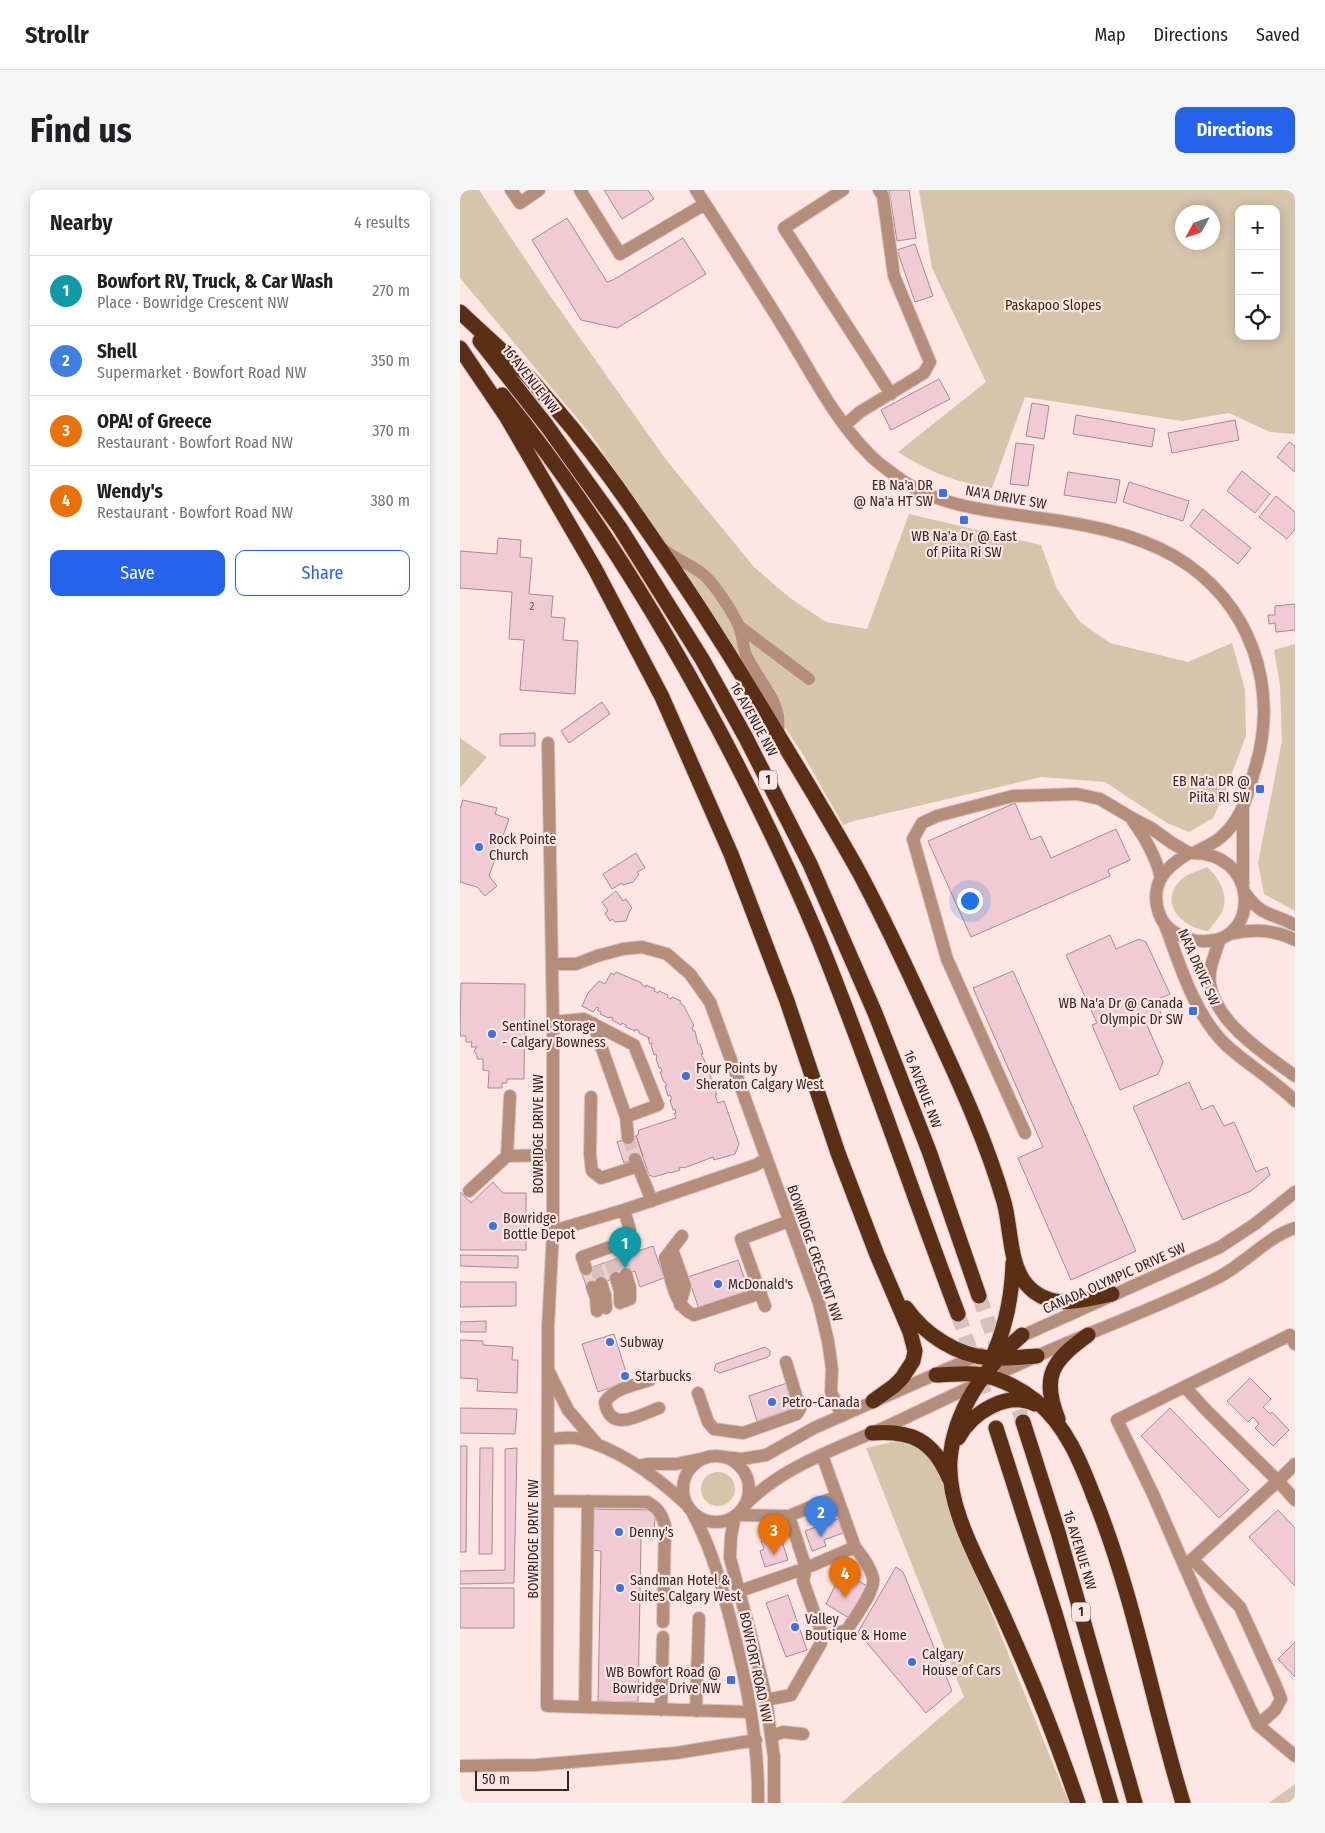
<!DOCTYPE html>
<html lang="en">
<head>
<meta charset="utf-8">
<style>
  :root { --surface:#fff; --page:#f6f6f6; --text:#202124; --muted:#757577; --line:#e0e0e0; --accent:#2563eb }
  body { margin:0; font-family:"Fira Sans Condensed",sans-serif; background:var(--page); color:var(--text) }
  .controls { position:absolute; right:15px; top:15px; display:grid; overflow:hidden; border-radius:10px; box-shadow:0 2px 12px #0003 }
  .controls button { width:45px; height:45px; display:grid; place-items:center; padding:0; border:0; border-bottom:1px solid var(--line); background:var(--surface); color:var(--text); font:25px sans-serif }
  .compass { position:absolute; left:715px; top:15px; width:45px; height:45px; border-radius:50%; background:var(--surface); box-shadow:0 2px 12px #0003; rotate:230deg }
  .scale { position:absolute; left:15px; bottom:12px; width:94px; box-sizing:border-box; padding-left:5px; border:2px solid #342625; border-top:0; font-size:14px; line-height:18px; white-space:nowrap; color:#342625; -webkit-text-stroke:4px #fde6e3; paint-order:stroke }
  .you { position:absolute; left:509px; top:710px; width:18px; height:18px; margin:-12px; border:4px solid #fff; border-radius:50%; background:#1a73e8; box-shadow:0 0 0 8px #1a73e833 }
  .badge { display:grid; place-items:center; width:32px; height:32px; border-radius:50%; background:var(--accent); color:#fff; font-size:16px; font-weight:700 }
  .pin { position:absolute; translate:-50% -41px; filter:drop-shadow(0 1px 2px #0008) }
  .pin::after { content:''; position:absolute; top:26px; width:18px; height:15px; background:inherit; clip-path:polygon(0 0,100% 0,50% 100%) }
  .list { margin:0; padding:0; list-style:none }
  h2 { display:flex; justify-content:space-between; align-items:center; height:65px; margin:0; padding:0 20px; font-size:21px }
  h2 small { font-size:16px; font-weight:400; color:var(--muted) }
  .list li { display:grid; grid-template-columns:32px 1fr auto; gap:15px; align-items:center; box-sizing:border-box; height:70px; padding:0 20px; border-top:1px solid var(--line) }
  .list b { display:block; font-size:19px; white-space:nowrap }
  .list p { margin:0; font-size:16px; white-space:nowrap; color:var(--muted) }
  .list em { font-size:16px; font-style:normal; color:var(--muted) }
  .actions { display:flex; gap:10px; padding:15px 20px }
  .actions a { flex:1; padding:11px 0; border:1px solid var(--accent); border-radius:10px; text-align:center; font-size:18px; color:var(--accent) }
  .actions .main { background:var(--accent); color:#fff }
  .icon { flex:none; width:28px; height:28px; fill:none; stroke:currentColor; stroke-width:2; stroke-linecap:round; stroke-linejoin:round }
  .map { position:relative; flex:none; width:835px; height:1613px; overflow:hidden; border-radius:10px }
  header { display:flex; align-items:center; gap:30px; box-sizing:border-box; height:70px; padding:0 25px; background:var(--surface); border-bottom:1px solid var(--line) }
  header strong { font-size:24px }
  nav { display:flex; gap:28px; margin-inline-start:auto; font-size:18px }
  .intro { display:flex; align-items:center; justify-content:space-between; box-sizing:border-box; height:120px; padding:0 30px }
  h1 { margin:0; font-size:35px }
  .button { padding:12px 22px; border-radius:10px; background:var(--accent); color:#fff; font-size:18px; font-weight:700 }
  main { display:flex; gap:30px; padding:0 30px }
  aside { flex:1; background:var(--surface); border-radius:10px; box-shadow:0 2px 12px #0003 }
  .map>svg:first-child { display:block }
</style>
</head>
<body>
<header>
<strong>Strollr</strong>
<nav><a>Map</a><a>Directions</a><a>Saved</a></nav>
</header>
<div class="intro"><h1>Find us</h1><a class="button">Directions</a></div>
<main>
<aside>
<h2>Nearby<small>4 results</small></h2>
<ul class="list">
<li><span class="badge" style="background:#0f9aa8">1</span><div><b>Bowfort RV, Truck, &amp; Car Wash</b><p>Place · Bowridge Crescent NW</p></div><em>270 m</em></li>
<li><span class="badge" style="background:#3f7fe0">2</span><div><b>Shell</b><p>Supermarket · Bowfort Road NW</p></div><em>350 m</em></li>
<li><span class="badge" style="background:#e8710a">3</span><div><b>OPA! of Greece</b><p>Restaurant · Bowfort Road NW</p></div><em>370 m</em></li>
<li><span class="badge" style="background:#e8710a">4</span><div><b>Wendy's</b><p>Restaurant · Bowfort Road NW</p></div><em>380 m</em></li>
</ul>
<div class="actions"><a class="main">Save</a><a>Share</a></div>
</aside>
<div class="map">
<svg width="835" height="1613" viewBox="0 0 835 1613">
  <rect width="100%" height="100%" fill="#fde6e3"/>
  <!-- green -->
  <path fill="#d6c4ab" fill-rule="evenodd" d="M0,0H19L88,103L207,271L294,377L330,408L366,432L407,439L449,324L581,355L597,399L620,432L650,453L728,472L772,453L785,499L786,546L765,602L753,628L729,642L707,633L645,592L581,587L394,631L383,635L344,566L132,246L0,88Z
    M459,0H835V244L810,242L769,223L722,231L565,207L532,298C495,292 469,282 438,262L526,192L472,78ZM779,19H816V146H779ZM752,22V52H722V22Z
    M835,454V721L804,704L798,673L822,551L820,495L814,460Z
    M0,548L27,567L0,598Z
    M747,677C760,688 770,707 761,724C757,730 752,736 748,741C725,739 698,715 719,692C725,684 738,681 747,677Z
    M432,1252L450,1253L466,1261L480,1278L506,1360L609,1613H381L504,1507L406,1258Z
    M241 1299a17 17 0 1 1 34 0a17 17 0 1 1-34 0Z
    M835,1594V1613H809Z"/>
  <!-- building -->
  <path fill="#f0cbd5" stroke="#aa8891" d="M144,0H188L194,9L162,29Z
    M429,0H449L456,48L437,51Z
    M107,28L147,92L153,90L223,48L246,84L157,138L121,130L72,50Z
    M455,54L473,106L455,112L437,60Z
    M479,189L490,209L431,240L421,220Z
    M572,213L589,216L584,249L566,246Z
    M616,225L695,239L692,257L613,244Z
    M775,230L779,250L712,263L708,243Z
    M829,252L835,256V282L817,267Z
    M556,253L574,255L568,296L550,294Z
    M782,281L810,304L795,323L767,301Z
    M608,282L660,290L656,313L604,305Z
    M669,292L729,311L723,331L663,312Z
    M816,306L835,322V339L827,349L799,327Z
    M743,319L791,358L778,374L730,336Z
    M38,348L61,350L60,367L72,368L69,404L93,406L91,427L105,428L103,450L118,451L115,504L60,500L64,450L49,449L52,402L0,398V361L37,364Z
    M835,414V440L816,442L815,433L809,434L808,425H815V416Z
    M142,512L150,524L109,553L101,541Z
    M75,543V556H40V544Z
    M3,610L37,618L35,624L49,629L29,686L37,696L25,706L17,697L0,692V619Z
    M555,613L571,650L581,646L591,668L656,639L670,670L648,680L650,686L511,747L468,651Z
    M176,663L185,678L177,682L179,684L173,692L163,695L162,693L152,699L143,684Z
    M156,701L163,711L166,709L172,718L170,720L166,731L155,732L153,729L150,731L145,723L148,721L142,712Z
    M650,745L656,759L679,749L686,752L710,804L696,810L702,826L686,833L703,872L698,884L660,900L632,835L637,833L606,765Z
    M553,781L676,1061L611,1090L558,968L583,957L513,798Z
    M156,782L182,793L181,794L186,797V795L195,799L194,801L198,803L199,801L208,805L207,807L211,809L212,807L221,811L220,813L224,816L234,836L232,837L233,841H235L238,854H240L243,864H241L248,877L246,878L247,882L249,881L252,891H251L257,905H255L258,913L264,911L279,954L275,964L254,970L253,967L224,978L223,977L219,978L220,980L210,983V982L194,987L189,985L176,946L178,945L179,940L216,928L214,923H216L215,919L213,920L210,910L212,909L210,905L208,906L205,896H207L205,892H204L200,882H202L201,878H199L196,869L197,868L196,864L194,865L191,855L192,853L190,854L188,848H190L179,843V841L175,839V841L166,837V835L162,833L161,835L152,830L153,828L150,827L149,828L140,824L141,822L137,820L139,818L137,817L133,822L122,816L128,803L139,791L145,794L151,783L154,785Z
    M1,793L65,794L64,889H47V893H42V898H28L29,881L23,880V869H17V865L14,861L17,857H11L12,852H6V846H0Z
    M729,892L742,920L753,915L764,936L774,932L796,982L807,977L810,985L791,1001L723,1030L673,917Z
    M176,946L183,966L164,973L157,952Z
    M33,992L43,1003H66V1060H0V1002L11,1013Z
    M193,1056L204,1088L180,1097L175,1081L127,1098L121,1081Z
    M0,1065L58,1066V1078L0,1076Z
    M278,1070L289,1102L239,1119L228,1087Z
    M0,1092H56V1116L0,1117Z
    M26,1131V1142H0V1132Z
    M154,1144L169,1191L138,1202L122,1154Z
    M0,1150L23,1151V1155L53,1157L52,1170H58L57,1203L17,1201L18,1189L0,1188Z
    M305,1157L310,1161V1165L308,1167L260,1183L254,1180L256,1174Z
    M790,1188L811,1209L803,1217L810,1224L812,1222L829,1240L813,1256L795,1238L799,1234L793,1227L788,1232L767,1211Z
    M327,1193L335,1218L297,1231L289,1206Z
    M0,1218L57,1219L55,1244L0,1243Z
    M710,1218L789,1300L759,1328L681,1246Z
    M0,1256H7L6,1362H0Z
    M20,1258H33L32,1364H19Z
    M57,1258L54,1393L0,1394V1381L45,1380V1259Z
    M132,1319L195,1320L194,1349L181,1348L178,1512L138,1511L141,1361L131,1360Z
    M818,1320L835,1338V1396L789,1347Z
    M378,1329L383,1343L364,1350L366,1356L352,1361L345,1341Z
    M320,1345L328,1370L305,1377L300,1361L304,1359L301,1351Z
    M436,1377L443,1382L492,1501L466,1523L398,1442Z
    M386,1383L407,1396L389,1428L366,1414L378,1390L381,1392Z
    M0,1398H54V1438H0Z
    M328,1405L347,1460L326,1467L306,1413Z
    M835,1452V1487L818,1469Z"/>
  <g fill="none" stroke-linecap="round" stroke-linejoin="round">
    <!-- minor-tunnel -->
    <path stroke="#d5c0bd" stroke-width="12" stroke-dasharray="12 6" stroke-linecap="butt" d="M168,948L175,969
      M160,1067L166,1084
      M150,1071L156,1088
      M135,1076L141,1093"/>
    <!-- highway-tunnel -->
    <path stroke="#d5c0bd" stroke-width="15" stroke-dasharray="15 8" stroke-linecap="butt" d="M519,1106L540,1165
      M498,1124L536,1238
      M551,1198L563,1232"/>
    <defs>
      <path id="minor" d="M51,0L60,13L79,0
        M120,0L160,64L245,14
        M236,0C266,46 296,93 325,140C351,182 374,229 409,264C417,273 427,279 436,286C476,317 531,321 579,328C624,334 674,343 714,366C791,411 821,498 794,582C787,607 781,631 760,648C753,654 742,658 734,663
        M383,0L324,38L431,204
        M385,235L400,222L464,183L470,172L434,86L423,6L419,0
        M203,359C216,370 236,376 247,388C257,398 276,427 280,439C283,448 283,457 286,465C295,485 314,504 318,526C319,532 318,539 318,545
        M280,437L349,489
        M88,553L93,832V1041L88,1137L87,1516L291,1522
        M673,631C686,649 696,667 701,688
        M729,663C799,660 801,750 747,751C734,752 722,748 711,740C696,729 692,704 701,688C707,677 719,669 729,663Z
        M783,694V618
        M785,703C803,728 811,722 835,735
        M705,735C720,775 734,824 766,855C788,875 814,890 835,911
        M770,744C792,739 814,739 835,750
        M760,749C755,764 748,779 750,794C755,832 806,865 835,886
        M92,774H116L137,766L163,759L182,757L207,764L230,784L250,812L359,1113L368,1151L372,1179L371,1202L382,1226
        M93,832L124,829L174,855L198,915L166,927L133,833
        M50,906L47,966L93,965
        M131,907L130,965L132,981L141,988L178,976
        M166,927L168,948
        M565,943L487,769L453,649L462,633L477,626L553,606L617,604L640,609L672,628L691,638L712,653L729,663
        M175,969L192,1011
        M9,1001L47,966
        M93,1041L164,1020L296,975L306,969
        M222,1046L205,1068C211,1087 214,1117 234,1125L301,1103
        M212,1059L225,1096L220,1115
        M126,1079L122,1067L156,1055L170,1040L164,1020
        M156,1088L160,1101V1113
        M141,1093L145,1105L146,1118
        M132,1097L136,1108L137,1121
        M165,1111L170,1109V1098L166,1084
        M305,1116L281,1049L329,1031
        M553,1150L760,1057L795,1034L835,1002
        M835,1154L830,1145L657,1230L693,1304L741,1414L798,1535L835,1566
        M89,1182L108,1220L137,1254
        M190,1190C175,1195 154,1198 145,1212C150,1244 180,1225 199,1218
        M238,1203L248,1232L254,1239L283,1243L337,1224L340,1219L326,1172
        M88,1249C98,1249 110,1246 120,1249C159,1259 197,1287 226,1314
        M223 1299a33 33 0 1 1 66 0a33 33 0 1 1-66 0Z
        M263,1267L282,1269L306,1265L354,1238L521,1164
        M835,1274L818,1291L835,1310
        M178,1276L187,1274H216L240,1269
        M88,1311L187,1312C198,1318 202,1324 205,1336L203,1432
        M284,1316C322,1276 379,1258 428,1236C477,1213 526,1189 575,1167C636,1139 700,1117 759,1087C786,1073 807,1047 835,1038
        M233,1324C252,1359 262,1397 272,1436C287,1494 299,1552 298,1613
        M277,1325L329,1326L346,1378L343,1391L362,1444L361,1453L331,1505L306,1510
        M275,1326L271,1346L270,1368L288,1434L305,1503L314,1567V1613
        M329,1326L377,1306
        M732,1369L780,1417L816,1496L821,1509L815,1520L798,1535
        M725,1376L818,1291L746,1220L725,1197
        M280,1401L346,1378L395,1357L362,1265
        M362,1444H372L387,1440C394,1428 416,1400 413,1388C410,1376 402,1366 395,1357
        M125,1517L128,1311
        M201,1520L203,1447
        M236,1521L239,1428
        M312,1546L323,1542L343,1544
        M0,1576L76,1575L216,1563L296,1550"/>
      <path id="highway" d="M0,122C21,142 43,161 63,181C73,191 82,203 92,214C123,250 151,287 178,327C221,388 261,450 299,513C333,570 368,626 400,684C427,735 451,787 475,840C501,896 527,953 544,1012C551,1037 549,1074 566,1094C590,1122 622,1110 652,1104
        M20,151L87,236L160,338L242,469L286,548L350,674L415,823L469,961L519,1106
        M0,158L46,226L135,379L202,507L271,664L327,811L378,963L417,1065L450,1142L455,1161L453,1171L442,1188L434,1196L413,1211
        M42,205C125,308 196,422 259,540C295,608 329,678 359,750C409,873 451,1000 498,1124
        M446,1118C465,1145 498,1166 530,1168C546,1169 562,1167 577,1166
        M562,1145C525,1177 494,1220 490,1270C487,1313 513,1361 531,1399C542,1422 552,1445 562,1468C583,1516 601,1564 618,1613
        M530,1172C545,1141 552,1107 553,1073
        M476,1185C491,1185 508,1182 522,1185C541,1189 561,1199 576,1211C606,1235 621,1273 634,1307C674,1406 692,1511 723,1613
        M598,1229C581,1186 592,1171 628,1145
        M563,1232L598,1342L675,1613
        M536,1238L595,1423L651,1613
        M412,1243C451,1240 473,1250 489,1288
        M498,1248C512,1223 547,1200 575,1214"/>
    </defs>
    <!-- minor casing -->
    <use href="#minor" stroke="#d9c3c1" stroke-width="14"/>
    <!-- highway casing -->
    <use href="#highway" stroke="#d9c3c1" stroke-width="17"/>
    <!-- minor -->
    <use href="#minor" stroke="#b48e7a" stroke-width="12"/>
    <!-- highway -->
    <use href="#highway" stroke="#5a2f15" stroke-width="15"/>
  </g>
  <!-- markers -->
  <g fill="#3b71e0" stroke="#fde6e3" stroke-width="2">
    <rect x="478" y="298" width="10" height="10" rx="2.5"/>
    <rect x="499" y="325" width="10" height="10" rx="2.5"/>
    <rect x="795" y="594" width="10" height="10" rx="2.5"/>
    <circle cx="19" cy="657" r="5"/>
    <rect x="728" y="816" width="10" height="10" rx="2.5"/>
    <circle cx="32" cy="844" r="5"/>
    <circle cx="226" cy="886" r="5"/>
    <circle cx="33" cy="1036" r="5"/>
    <circle cx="258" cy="1094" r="5"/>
    <circle cx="150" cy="1152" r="5"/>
    <circle cx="165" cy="1186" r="5"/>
    <circle cx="312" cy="1212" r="5"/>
    <circle cx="159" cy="1342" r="5"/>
    <circle cx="160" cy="1398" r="5"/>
    <circle cx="335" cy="1437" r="5"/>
    <circle cx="452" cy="1472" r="5"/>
    <rect x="266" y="1485" width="10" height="10" rx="2.5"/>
  </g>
  <g text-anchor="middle" stroke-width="4.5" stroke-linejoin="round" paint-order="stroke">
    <!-- number labels -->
    <g font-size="11" fill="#634f51">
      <text x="72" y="420">2</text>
    </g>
    <!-- shield labels -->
    <g fill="#fde6e3" stroke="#70605e" stroke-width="1">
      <rect x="299" y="580.5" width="18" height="19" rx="4"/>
      <rect x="612" y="1412.5" width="18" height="19" rx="4"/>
    </g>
    <g font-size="12" font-weight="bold" fill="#342625">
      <text x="308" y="594">1</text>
      <text x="621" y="1426">1</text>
    </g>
    <!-- park labels -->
    <g font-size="14" fill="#3c2706" stroke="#fde6e3">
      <text x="593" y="120">Paskapoo Slopes</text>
    </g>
    <!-- street labels -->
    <g font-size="14" fill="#342625" stroke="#fde6e3">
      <text transform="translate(71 189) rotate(52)" y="5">16 AVENUE NW</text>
      <text transform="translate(546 307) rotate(10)" y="5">NA'A DRIVE SW</text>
      <text transform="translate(294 529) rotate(61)" y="5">16 AVENUE NW</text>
      <text transform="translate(739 777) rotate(66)" y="5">NA'A DRIVE SW</text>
      <text transform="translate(463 899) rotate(69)" y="5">16 AVENUE NW</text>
      <text transform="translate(78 944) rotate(-90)" y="5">BOWRIDGE DRIVE NW</text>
      <text transform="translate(355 1063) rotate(71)" y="5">BOWRIDGE CRESCENT NW</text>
      <text transform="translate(654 1088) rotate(-24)" y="5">CANADA OLYMPIC DRIVE SW</text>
      <text transform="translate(73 1349) rotate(-90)" y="5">BOWRIDGE DRIVE NW</text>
      <text transform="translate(620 1360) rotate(73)" y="5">16 AVENUE NW</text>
      <text transform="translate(296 1477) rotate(78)" y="5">BOWFORT ROAD NW</text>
    </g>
    <!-- poi labels -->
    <g font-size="14" fill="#342625" stroke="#fde6e3" text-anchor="start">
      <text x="473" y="300" text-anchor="end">EB Na'a DR<tspan x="473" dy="16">@ Na'a HT SW</tspan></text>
      <text x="504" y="351" text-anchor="middle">WB Na'a Dr @ East<tspan x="504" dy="16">of Piita Ri SW</tspan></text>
      <text x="790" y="596" text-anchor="end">EB Na'a DR @<tspan x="790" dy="16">Piita RI SW</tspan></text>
      <text x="29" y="654">Rock Pointe<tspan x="29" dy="16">Church</tspan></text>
      <text x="723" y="818" text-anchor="end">WB Na'a Dr @ Canada<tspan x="723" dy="16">Olympic Dr SW</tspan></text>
      <text x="42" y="841">Sentinel Storage<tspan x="42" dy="16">- Calgary Bowness</tspan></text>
      <text x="236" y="883">Four Points by<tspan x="236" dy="16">Sheraton Calgary West</tspan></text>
      <text x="43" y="1033">Bowridge<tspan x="43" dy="16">Bottle Depot</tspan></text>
      <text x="268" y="1099">McDonald's</text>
      <text x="160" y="1157">Subway</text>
      <text x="175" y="1191">Starbucks</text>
      <text x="322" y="1217">Petro-Canada</text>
      <text x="169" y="1347">Denny's</text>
      <text x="170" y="1395">Sandman Hotel &amp;<tspan x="170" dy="16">Suites Calgary West</tspan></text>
      <text x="345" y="1434">Valley<tspan x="345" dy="16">Boutique &amp; Home</tspan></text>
      <text x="462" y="1469">Calgary<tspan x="462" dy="16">House of Cars</tspan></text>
      <text x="261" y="1487" text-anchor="end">WB Bowfort Road @<tspan x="261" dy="16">Bowridge Drive NW</tspan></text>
    </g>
  </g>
</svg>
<div class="controls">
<button>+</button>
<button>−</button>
<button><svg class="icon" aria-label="locate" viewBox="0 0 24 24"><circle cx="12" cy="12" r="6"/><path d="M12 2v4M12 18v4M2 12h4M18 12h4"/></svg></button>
</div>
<svg class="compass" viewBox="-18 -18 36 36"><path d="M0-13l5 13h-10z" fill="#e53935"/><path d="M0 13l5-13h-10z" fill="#757577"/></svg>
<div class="scale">50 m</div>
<div class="you"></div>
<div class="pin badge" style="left:165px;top:1078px;background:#0f9aa8">1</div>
<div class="pin badge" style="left:361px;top:1347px;background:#3f7fe0">2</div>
<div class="pin badge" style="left:314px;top:1365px;background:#e8710a">3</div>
<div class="pin badge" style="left:385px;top:1408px;background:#e8710a">4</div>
</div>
</main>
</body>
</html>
